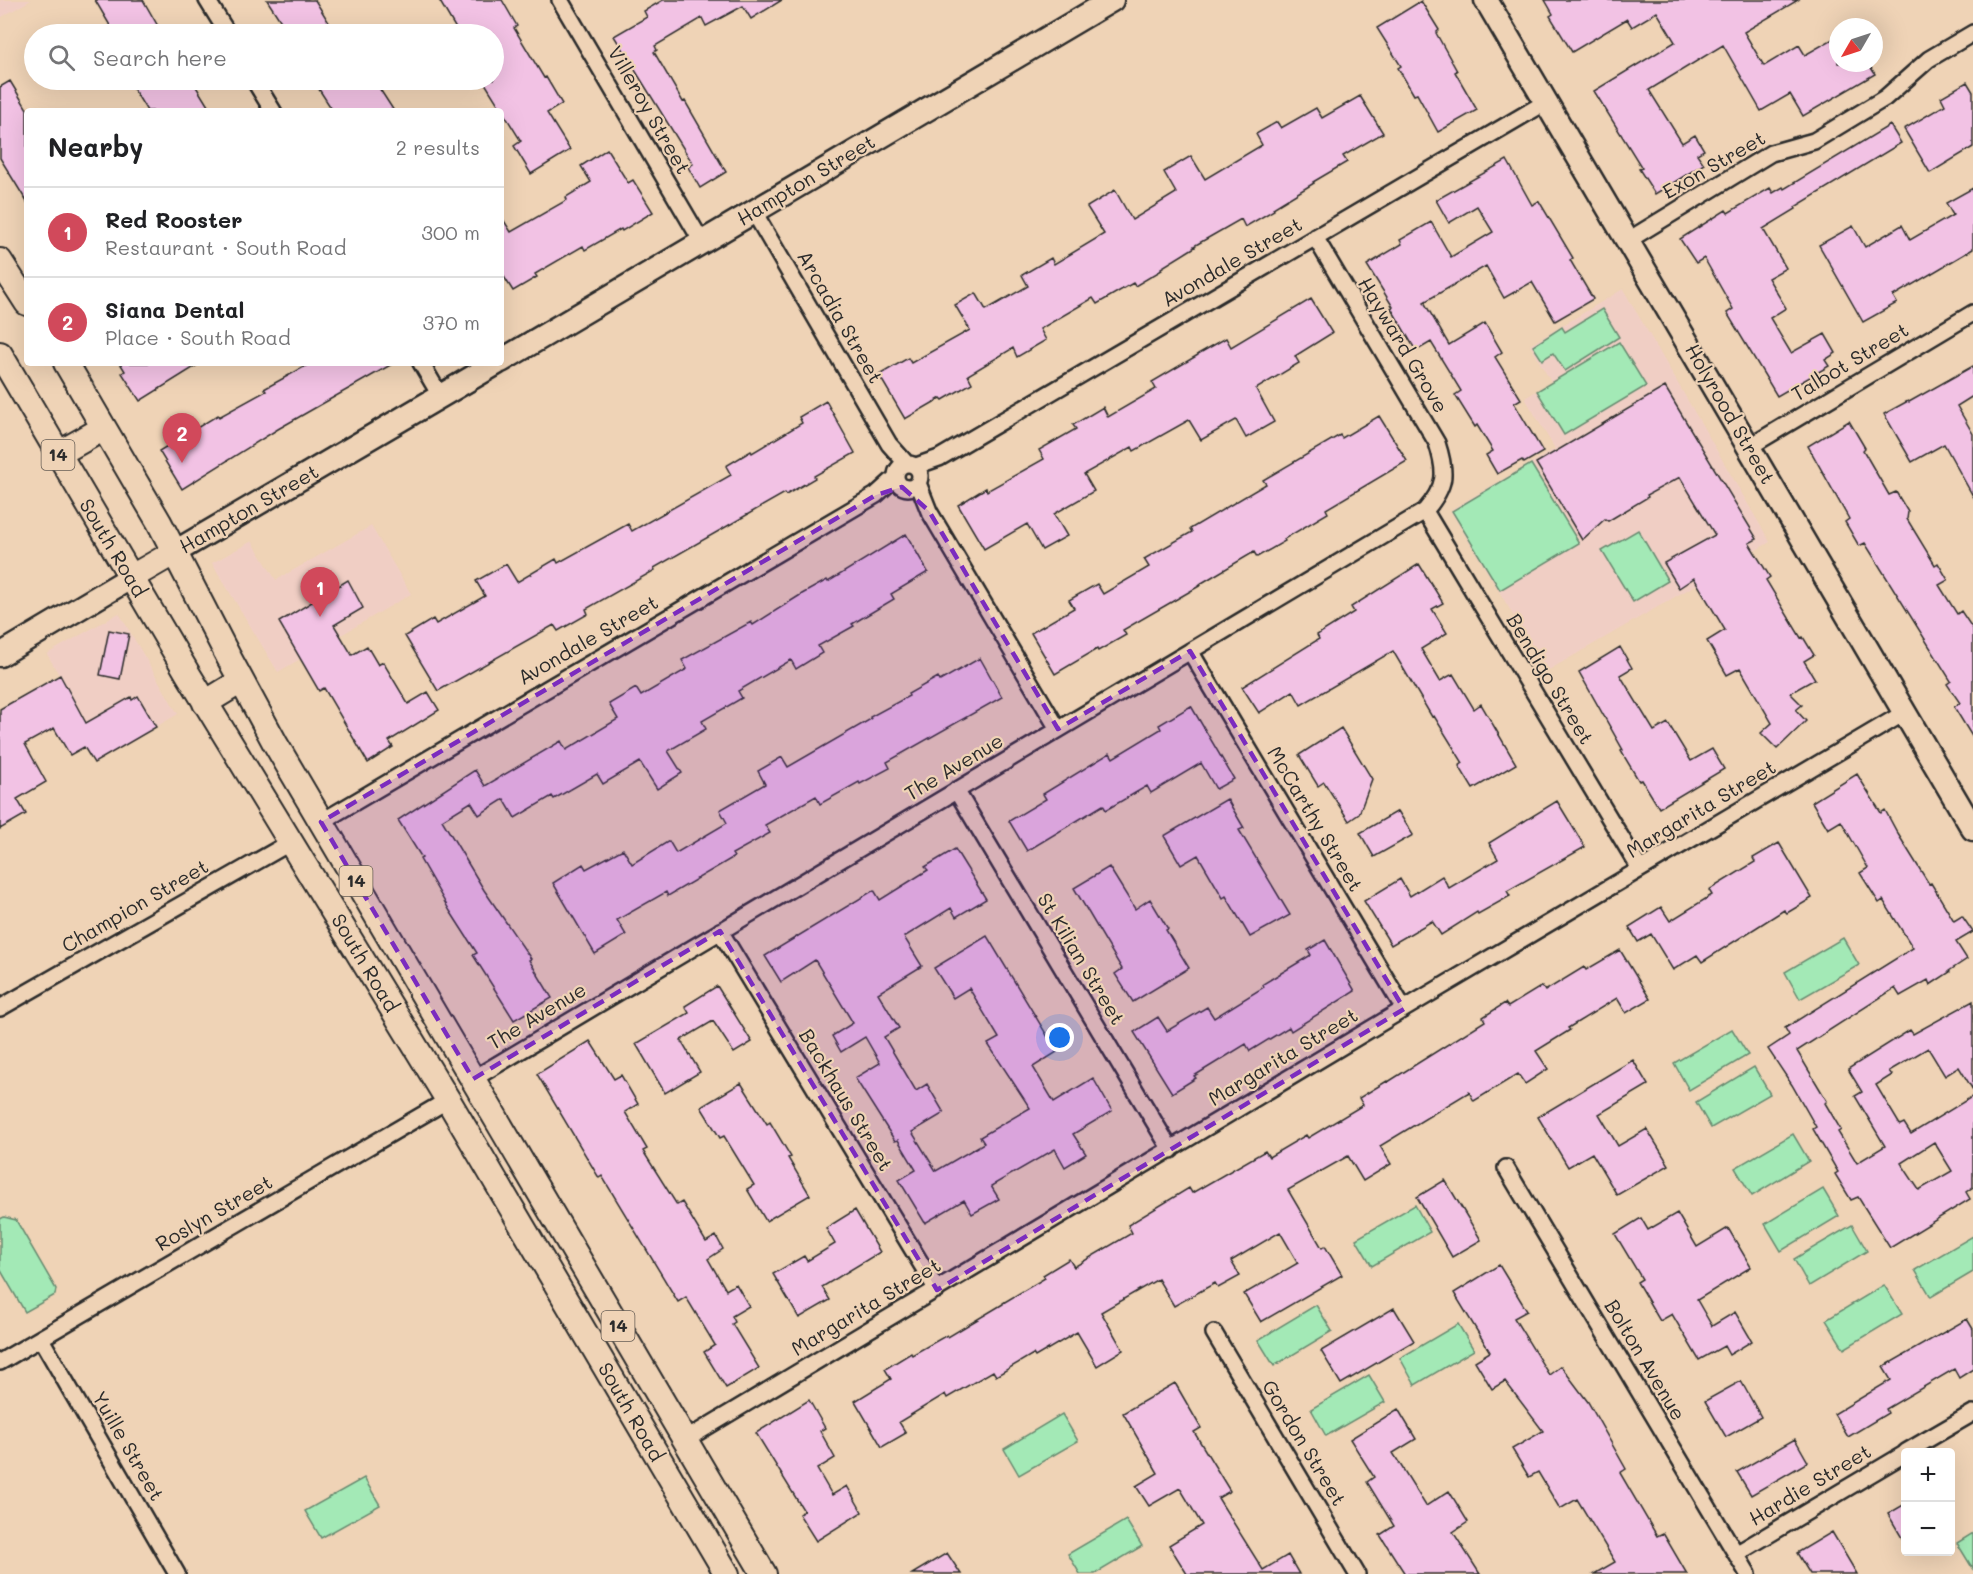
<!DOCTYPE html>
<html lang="en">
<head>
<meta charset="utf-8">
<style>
  :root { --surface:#fff; --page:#f2f2f2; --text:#202124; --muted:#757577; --line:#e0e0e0; --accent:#d1495b }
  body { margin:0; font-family:Mali,sans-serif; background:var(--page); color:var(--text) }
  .controls { position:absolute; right:18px; bottom:18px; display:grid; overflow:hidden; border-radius:6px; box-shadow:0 6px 24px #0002 }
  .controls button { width:54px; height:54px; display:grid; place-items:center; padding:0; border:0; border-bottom:2px solid var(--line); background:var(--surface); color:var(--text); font:30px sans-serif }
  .compass { position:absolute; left:1829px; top:18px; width:54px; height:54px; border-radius:50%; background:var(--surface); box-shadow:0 6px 24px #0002; rotate:231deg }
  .you { position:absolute; left:1060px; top:1038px; width:21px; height:21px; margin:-15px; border:4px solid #fff; border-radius:50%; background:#1a73e8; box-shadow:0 0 0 9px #1a73e833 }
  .badge { display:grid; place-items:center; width:39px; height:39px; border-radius:50%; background:var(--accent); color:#fff; font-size:20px; font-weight:700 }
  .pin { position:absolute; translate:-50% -50px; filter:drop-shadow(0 2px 3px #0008) }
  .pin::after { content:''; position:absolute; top:32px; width:21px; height:18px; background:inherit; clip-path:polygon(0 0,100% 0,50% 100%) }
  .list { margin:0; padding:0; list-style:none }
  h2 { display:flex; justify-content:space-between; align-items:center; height:78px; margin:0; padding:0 24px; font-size:26px }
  h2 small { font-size:20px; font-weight:400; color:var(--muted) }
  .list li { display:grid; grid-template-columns:39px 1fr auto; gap:18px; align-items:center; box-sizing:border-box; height:90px; padding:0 24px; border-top:2px solid var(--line) }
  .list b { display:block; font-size:22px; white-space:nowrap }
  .list p { margin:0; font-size:20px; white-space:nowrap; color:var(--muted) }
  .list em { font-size:20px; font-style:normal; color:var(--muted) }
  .icon { flex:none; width:33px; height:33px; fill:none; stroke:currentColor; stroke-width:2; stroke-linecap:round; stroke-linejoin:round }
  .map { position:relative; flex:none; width:1973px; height:1574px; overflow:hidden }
  .search { position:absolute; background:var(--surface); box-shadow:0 6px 24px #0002; left:24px; top:24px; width:480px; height:66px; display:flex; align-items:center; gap:15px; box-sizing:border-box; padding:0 21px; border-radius:33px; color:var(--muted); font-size:22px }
  .panel { position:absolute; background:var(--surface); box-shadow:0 6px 24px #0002; left:24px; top:108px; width:480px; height:258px; border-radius:6px }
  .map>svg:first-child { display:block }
</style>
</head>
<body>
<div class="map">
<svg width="1973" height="1574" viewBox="0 0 1973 1574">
  <rect width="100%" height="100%" fill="#efd3b6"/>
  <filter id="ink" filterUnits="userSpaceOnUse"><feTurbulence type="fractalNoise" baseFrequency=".0167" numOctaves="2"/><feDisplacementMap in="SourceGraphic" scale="12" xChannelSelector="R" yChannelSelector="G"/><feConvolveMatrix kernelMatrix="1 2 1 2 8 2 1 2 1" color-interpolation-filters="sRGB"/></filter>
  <g filter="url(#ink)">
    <!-- built -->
    <path fill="#f0cec4" d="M0,0H31L0,18Z
      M1623,289L1770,542L1547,671L1451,512L1452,509L1555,449L1525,398L1551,382L1530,345Z
      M371,526L411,594L278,672L212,563L252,541L276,580Z
      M119,613L178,714L106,756L47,654Z"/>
    <!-- green -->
    <path fill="#a3e9b6" stroke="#678a70" stroke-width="1.5" d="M1602,309L1619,337L1565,371L1553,353L1542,360L1533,346L1562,327L1565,332Z
      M1619,342L1646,386L1564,435L1537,391Z
      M1531,464L1579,543L1500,590L1452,511Z
      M1638,530L1668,581L1633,602L1602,551Z
      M1843,938L1859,965L1800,999L1785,972Z
      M1732,1029L1748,1055L1689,1090L1674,1063Z
      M1754,1067L1770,1094L1711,1128L1696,1102Z
      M1793,1134L1809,1161L1752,1196L1735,1168Z
      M1823,1189L1839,1216L1781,1251L1765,1224Z
      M1415,1205L1430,1232L1372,1266L1356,1239Z
      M4,1217L16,1220L56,1289L55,1295L25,1312L0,1269V1219Z
      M1852,1225L1867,1251L1809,1286L1794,1259Z
      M1973,1236V1272L1931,1297L1915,1270Z
      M1884,1285L1902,1314L1844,1349L1826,1320Z
      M1316,1305L1332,1331L1274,1366L1258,1340Z
      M1458,1324L1474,1350L1415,1385L1400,1358Z
      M1369,1375L1385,1402L1326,1436L1311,1409Z
      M1062,1414L1078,1441L1019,1475L1004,1449Z
      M364,1478L380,1505L321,1538L305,1511Z
      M1126,1520L1142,1546L1095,1574H1080L1068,1554Z
      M1973,1533V1569L1957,1543Z"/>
    <!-- building -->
    <path fill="#f2c2e4" stroke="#2b2b2b" stroke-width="1.5" fill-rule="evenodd" d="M95,0H143L159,28L147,34H115Z
      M267,0H315L336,34H289Z
      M439,0H502L517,26L514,28L544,78L546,77L562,104L547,113L570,150L531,174L514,146L521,141L483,80H494V34H459Z
      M663,0H782L751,19L743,6L706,26L702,18L655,46L657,50L654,52L683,102L685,101L726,172L700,188L688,167L693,164L614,36L647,17L644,11Z
      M1545,0H1798L1744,32L1764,66L1799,45L1805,55L1838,36V63H1868L1875,74L1803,116L1790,94L1761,111L1723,45L1649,90L1682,143L1695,135L1704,150L1697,154L1704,164L1655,194L1639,169L1642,168L1594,91L1675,42L1657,12L1632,27L1627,19L1572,52L1550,16L1553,14Z
      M1421,1L1439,30L1436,33L1457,71L1455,72L1477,110L1438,132L1417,94L1414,95L1398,68L1401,66L1377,28Z
      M128,80H192L208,106L199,111H147Z
      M313,80H374L394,111H333Z
      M10,81L27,109V202L0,158V87Z
      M1967,82L1973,92V147L1930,173L1904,129L1945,105L1941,97Z
      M1360,96L1383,133L1343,156L1347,162L1313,182L1314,183L1273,208L1274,210L1245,227L1241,219L1194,246L1195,247L1161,268L1162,270L1135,286L1133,283L1097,304L1093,298L1040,329L1046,340L1017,357L1013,348L968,375L972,383L943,400L941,398L905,419L879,375L908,358L911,363L970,330L955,305L976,293L986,310L1028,286L1022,275L1051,258L1054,264L1104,234L1087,207L1115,190L1132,220L1176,193L1164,172L1191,156L1205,179L1262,145L1256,134L1277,122L1281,128L1316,108L1322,118Z
      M1890,125L1901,143L1795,207L1796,209L1763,229L1786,268L1768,278L1786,308L1770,318L1791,353L1825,334L1836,353L1825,360L1829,366L1777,396L1727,313L1733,309L1704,258L1696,263L1680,239L1726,210L1728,213L1770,188L1773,193L1783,187L1784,189Z
      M607,149L628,183L633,180L653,212L622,231L621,229L585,250L583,246L535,274L537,277L513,291L501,272V216L511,232L567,200L566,197L591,182L581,166Z
      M1507,160L1532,205L1539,201L1573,258L1570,260L1593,299L1555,321L1532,282L1504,298L1486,266L1424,302L1449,345L1485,323L1502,352L1495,357L1521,399L1514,403L1543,452L1524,463L1522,460L1497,474L1486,455L1493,451L1477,425L1475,427L1455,395L1461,391L1431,342L1416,351L1391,308L1393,307L1367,265L1402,244L1400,240L1431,222L1451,257L1493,232L1477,206L1449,223L1436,200Z
      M1973,188V249L1893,296L1897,303L1863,322L1819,245L1853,226L1865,247L1902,225L1910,240L1953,215L1946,203Z
      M1311,299L1332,333L1295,356L1299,363L1256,389L1274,422L1246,438L1236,420L1201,440L1189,420L1134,451L1132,447L1084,474L1094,491L1054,514L1067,536L1042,550L1027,524L984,549L958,505L986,488L987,491L1044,459L1039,450L1076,429L1073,425L1103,407L1108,417L1156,389L1152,382L1198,355V354L1226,338L1231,347Z
      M120,363H201L140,401L122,373L125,371Z
      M311,363H394L278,429L182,489L159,451L218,415L219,417L266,391L264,389Z
      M1973,366V396L1957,406L1973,434V496L1944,444L1912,462L1884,414L1908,401L1909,402Z
      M1665,387L1757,539L1749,543L1770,577L1766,580L1801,638L1803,637L1814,655L1804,661L1815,679L1790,693L1802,705L1796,710L1806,721L1777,749L1761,733L1772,723L1740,668L1727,675L1707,641L1725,630L1694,578L1679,588L1664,563L1715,535L1680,477L1647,495L1648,497L1608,521L1605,519L1582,540L1536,463Z
      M826,401L855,453L814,476L815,478L786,495L785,493L654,568L655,570L586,609L588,614L558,631L554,625L438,691L405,636L433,619L436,624L485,596L476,581L506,564L517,582L556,559L558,563L628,524L632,531L731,475L726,466L751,451L752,453L802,423L799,417Z
      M1379,416L1407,461L1326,509L1328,513L1284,539L1285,541L1257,557L1254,552L1200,584L1201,585L1123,630L1126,635L1098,651L1097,649L1055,674L1031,633L1074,608L1069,600L1097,584L1103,594L1149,567L1144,559L1192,532L1190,529L1266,484L1263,480L1340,435L1342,438Z
      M1849,421L1865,448L1863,450L1889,495L1896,492L1908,512L1907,519L1935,565L1938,563L1948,580L1939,585L1957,614L1961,611L1973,629V738L1954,707L1960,703L1947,684L1951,681L1865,543L1859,546L1845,522L1849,519L1808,446Z
      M906,534L928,572L891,594L894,599L852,624L854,626L818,646L822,653L796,669L791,660L738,691L742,698L702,721L706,729L668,751L682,773L657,789L640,762L603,784L597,774L554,799L552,796L515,818L504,799L479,815L471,802L442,820L484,890L531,959L529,960L552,998L514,1020L473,955L477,953L450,911L420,859L422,858L398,820L475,770L485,786L561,741L566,750L618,719L609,704L636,688L641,696L687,669L682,660L751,622L753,625L802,594L827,580L828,582Z
      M1419,564L1443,603L1432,609L1447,633L1421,649L1440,681L1453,674L1474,709L1481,704L1516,764L1473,789L1459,766L1463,763L1434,716L1432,717L1393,651L1301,705L1293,691L1259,713L1242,687L1319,639L1317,635L1354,612L1351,607Z
      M348,580L363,608L334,625L352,655L367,646L378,665L383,662L408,704L428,692L439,710L389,741L393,747L368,763L324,688L319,691L279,622Z
      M109,630L129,634L120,679L100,675Z
      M1620,647L1632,668L1620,675L1654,731L1668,723L1691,761L1712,749L1724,769L1659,808L1642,780L1639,781L1621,751L1623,750L1579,672Z
      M980,658L1002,697L887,762L890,768L860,784L859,782L820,804L816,796L765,825L770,833L732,854L734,857L668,896L666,892L617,920L626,935L595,954L553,883L583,864L586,869L623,849L632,864L669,841L676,853L727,823L720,810L765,784L758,771L782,757L788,767L871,719L870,717L909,696L908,694L938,677L940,681Z
      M60,675L86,723L131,697L132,700L138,696L156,727L94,763L84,747L70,755L54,728L25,744L46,782L17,799L26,814L0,829V709Z
      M1191,706L1234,779L1216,789L1201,763L1151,793L1147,786L1106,810L1103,805L1027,851L1009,821L1046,799L1043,794L1110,753L1113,758L1161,729L1159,725Z
      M1341,728L1372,779L1359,814L1349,821L1324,782L1318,786L1299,755Z
      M1857,774L1881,813L1885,810L1898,834L1929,884L1931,883L1954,921L1962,916L1973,932L1956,942L1967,959L1949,971L1950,972L1930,985L1928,980L1900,996L1895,988L1797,1051L1827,1101L1825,1103L1841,1130L1838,1132L1857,1163L1885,1146L1855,1096L1862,1092L1848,1069L1910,1030L1913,1034L1973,1001V1090L1959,1067L1945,1076L1928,1048L1889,1071L1892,1075L1876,1085L1900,1125L1904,1123L1911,1134L1973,1096V1187L1966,1192L1970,1199L1890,1248L1858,1197L1851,1200L1835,1174L1838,1172L1813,1129L1816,1127L1792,1085L1768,1049L1789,1035L1785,1028L1913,948L1883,900L1879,903L1860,873L1868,868L1841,821L1828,829L1812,802ZM1934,1142L1952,1171L1919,1190L1901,1163Z
      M1227,799L1244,828L1239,830L1290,915L1250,937L1226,896L1223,898L1198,855L1181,865L1164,836Z
      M1557,801L1585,847L1507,891L1510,896L1478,914L1477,912L1441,935L1432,921L1391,945L1364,901L1400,879L1410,896L1442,876L1449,888L1498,859L1489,843Z
      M1398,811L1413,835L1374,857L1360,833Z
      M1779,843L1812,898L1787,913L1784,910L1702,962L1697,955L1673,970L1651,934L1638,942L1629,927L1661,907L1670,921L1712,895L1709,890L1755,862L1753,858Z
      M955,849L986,899L956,917L951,908L904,937L922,966L878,993L899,1028L884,1037L916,1091L927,1084L944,1113L912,1132L936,1171L984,1143L980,1137L1030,1108L988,1044L999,1038L969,988L953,998L934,968L987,936L1057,1052L1033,1067L1054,1102L1093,1078L1112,1111L1073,1134L1086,1154L1065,1167L1055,1149L991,1186L999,1199L972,1214L964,1200L925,1223L899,1180L916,1170L898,1140L895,1141L855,1078L880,1063L865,1037L841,1052L832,1036L853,1023L815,960L781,982L765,956L874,890L880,900L928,870L925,867Z
      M1109,867L1135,909L1150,899L1168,929L1166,930L1189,968L1133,1002L1115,974L1122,969L1074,888Z
      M1325,940L1355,991L1291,1031L1289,1027L1250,1051L1246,1044L1194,1076L1196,1078L1172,1093L1134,1032L1158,1017L1167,1031L1207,1007L1214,1018L1264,987L1263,984L1311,955L1308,950Z
      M1620,950L1650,999L1626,1013L1617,998L1568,1028L1570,1030L1536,1051L1548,1069L1525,1084L1518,1074L1474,1101L1469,1092L1380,1146L1391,1164L1363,1181L1348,1156L1288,1190L1322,1248L1325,1246L1342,1275L1261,1322L1244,1294L1298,1263L1280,1232L1231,1261L1240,1276L1218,1288L1215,1283L1174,1306L1158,1279L1101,1312L1123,1350L1097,1366L1077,1332L1035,1357L1033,1354L996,1376L993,1371L947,1398L945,1394L899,1422L906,1433L882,1447L855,1401L891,1379L885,1369L911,1353L912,1355L947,1335L948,1337L1003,1304V1303L1045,1278L1043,1275L1069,1259L1074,1267L1132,1233L1128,1225L1189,1188L1192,1193L1265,1151L1269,1157L1306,1135L1308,1138L1363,1105L1359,1098L1387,1081L1388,1082L1485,1021L1483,1017L1505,1003L1508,1007L1542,986L1545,991L1584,967L1586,970Z
      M717,986L752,1042L734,1053L713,1021L681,1040L700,1072L665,1093L636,1044L689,1013L685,1006Z
      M590,1041L614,1079L621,1075L638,1104L625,1112L647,1149L643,1151L677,1205L682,1202L706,1242L716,1236L723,1249L708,1259L726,1290L736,1284L749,1306L732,1316L735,1322L732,1324L759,1368L726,1388L704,1352L715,1345L686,1297L678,1302L602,1176L599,1178L537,1074Z
      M1633,1060L1648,1085L1599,1114L1618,1146L1647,1129L1669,1165L1617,1195L1592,1153L1568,1167L1538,1117Z
      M741,1083L767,1124L770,1122L791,1157L788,1158L810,1195L766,1221L747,1189L754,1185L724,1136L720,1138L701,1107Z
      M1445,1180L1481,1240L1452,1257L1417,1197Z
      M855,1210L880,1252L822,1287L830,1300L799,1318L773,1274L804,1256L807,1261L835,1244L826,1228Z
      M1677,1213L1697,1247L1728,1228L1751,1267L1697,1300L1712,1326L1735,1312L1752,1341L1729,1355L1724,1346L1699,1360L1672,1314L1660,1321L1637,1282L1642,1279L1615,1234L1641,1218L1648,1230Z
      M1499,1265L1527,1311L1514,1318L1549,1375L1561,1366L1588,1402L1626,1469L1620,1473L1657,1536L1663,1533L1687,1574H1594L1615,1562L1577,1499L1560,1509L1538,1472L1529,1477L1512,1449L1543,1431L1505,1381L1492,1389L1475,1361L1490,1352L1454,1293Z
      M1394,1308L1414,1341L1341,1384L1321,1351Z
      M1967,1319L1973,1329V1369L1959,1378L1954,1369L1886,1409L1888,1413L1848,1437L1834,1414L1891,1380L1883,1367Z
      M1741,1381L1761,1417L1726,1437L1705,1401Z
      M1175,1383L1201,1428L1194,1432L1230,1491L1218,1498L1263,1570L1288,1555L1299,1574H1187L1169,1545L1202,1525L1180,1488L1149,1506L1136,1486L1158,1473L1123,1413Z
      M809,1400L825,1428L820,1431L835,1458L817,1469L832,1495L847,1486L862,1512L816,1541L799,1514L804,1511L756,1433Z
      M1398,1409L1416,1439L1393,1453L1426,1506L1449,1491L1468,1522L1453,1532L1480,1574H1405L1380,1535L1394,1526L1367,1482L1374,1477L1350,1439Z
      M1795,1439L1808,1462L1751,1495L1737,1472Z
      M1905,1504V1543L1888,1514Z
      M1832,1532L1857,1574H1810L1797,1553Z
      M947,1553L961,1574H912Z"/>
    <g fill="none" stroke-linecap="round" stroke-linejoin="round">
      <defs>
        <path id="street" d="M207,0L228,34
          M560,0L702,242
          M254,80L273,111
          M754,212L889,444L906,463
          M1627,241L1771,153L1814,141L1885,98L1929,59L1973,33
          M421,363L441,397
          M1749,447L1973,313
          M896 476a12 12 0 1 1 24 0a12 12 0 1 1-24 0Z
          M916,466L939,458L1546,102
          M918,483L929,511L1058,729
          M1425,511L1640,869
          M1190,651L1404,1009
          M956,790L1171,1150
          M321,822L876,495L896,477
          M720,931L937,1290
          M0,1008L291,842
          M473,1079L1425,511C1446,486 1447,474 1437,443L1315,237
          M1506,1168L1748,1574
          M1214,1333L1357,1574
          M41,1339L177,1574
          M0,1362L448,1100
          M685,1440L1404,1009L1904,713
          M1906,1452L1973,1413
          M1736,1554L1906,1453"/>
        <path id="secondary" d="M1486,0L1973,829
          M501,361L1112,0
          M175,552L497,363
          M0,655L130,578"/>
        <path id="primary" d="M0,261L27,303
          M0,354L188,674L448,1100L727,1574
          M66,363L159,522L228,656L275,743L764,1574
          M58,454L104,428
          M130,578L175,552
          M205,703L241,681"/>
      </defs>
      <!-- street casing -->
      <use href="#street" stroke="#2b2b2b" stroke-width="20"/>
      <!-- secondary casing -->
      <use href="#secondary" stroke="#2b2b2b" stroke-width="27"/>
      <!-- primary casing -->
      <use href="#primary" stroke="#2b2b2b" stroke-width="28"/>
      <!-- street -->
      <use href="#street" stroke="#efd3b6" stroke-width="15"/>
      <!-- secondary -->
      <use href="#secondary" stroke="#efd3b6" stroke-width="22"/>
      <!-- primary -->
      <use href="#primary" stroke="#efd3b6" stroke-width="24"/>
    </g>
  </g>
  <!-- marked area -->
  <path fill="#7b2cbf" fill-opacity="0.2" stroke="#7b2cbf" stroke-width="4.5" stroke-dasharray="12 8" stroke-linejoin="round" d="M902,487L929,511L1058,729L1190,651L1404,1009L937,1290L720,931L473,1079L321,822L876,495Z"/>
  <g text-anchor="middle" stroke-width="4.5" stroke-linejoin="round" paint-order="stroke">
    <!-- shield labels -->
    <g fill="#efd3b6" stroke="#665d55" stroke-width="1.5">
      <rect x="41.5" y="440" width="33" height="30" rx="4.5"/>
      <rect x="339.5" y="866" width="33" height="30" rx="4.5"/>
      <rect x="601.5" y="1311" width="33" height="30" rx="4.5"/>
    </g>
    <g font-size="18" font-weight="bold" fill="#2b2b2b">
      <text x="58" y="461">14</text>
      <text x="356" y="887">14</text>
      <text x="618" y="1332">14</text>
    </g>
    <!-- street labels -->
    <g font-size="20" fill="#2b2b2b" stroke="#efd3b6">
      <text transform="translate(649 110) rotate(60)" y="7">Villeroy Street</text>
      <text transform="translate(1714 165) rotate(-30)" y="7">Exon Street</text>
      <text transform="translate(806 180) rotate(-31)" y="7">Hampton Street</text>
      <text transform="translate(1232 262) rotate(-30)" y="7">Avondale Street</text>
      <text transform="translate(840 317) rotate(60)" y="7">Arcadia Street</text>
      <text transform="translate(1403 345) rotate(59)" y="7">Hayward Grove</text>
      <text transform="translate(1850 362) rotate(-31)" y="7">Talbot Street</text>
      <text transform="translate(1730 414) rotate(60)" y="7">Holyrood Street</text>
      <text transform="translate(249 509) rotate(-30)" y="7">Hampton Street</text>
      <text transform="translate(113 548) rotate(59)" y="7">South Road</text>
      <text transform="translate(588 640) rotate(-30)" y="7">Avondale Street</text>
      <text transform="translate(1550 679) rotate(59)" y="7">Bendigo Street</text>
      <text transform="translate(954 767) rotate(-31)" y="7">The Avenue</text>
      <text transform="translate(1701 809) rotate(-31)" y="7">Margarita Street</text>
      <text transform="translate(1315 819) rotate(59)" y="7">McCarthy Street</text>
      <text transform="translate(135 906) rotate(-30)" y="7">Champion Street</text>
      <text transform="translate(1081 959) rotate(59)" y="7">St Kilian Street</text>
      <text transform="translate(365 963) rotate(59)" y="7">South Road</text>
      <text transform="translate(537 1016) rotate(-31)" y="7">The Avenue</text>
      <text transform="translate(1283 1057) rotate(-31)" y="7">Margarita Street</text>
      <text transform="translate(846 1100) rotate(59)" y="7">Backhaus Street</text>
      <text transform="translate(214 1213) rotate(-30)" y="7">Roslyn Street</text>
      <text transform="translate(866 1307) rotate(-31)" y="7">Margarita Street</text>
      <text transform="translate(1645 1360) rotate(59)" y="7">Bolton Avenue</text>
      <text transform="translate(631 1412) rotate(60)" y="7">South Road</text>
      <text transform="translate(1304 1443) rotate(59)" y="7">Gordon Street</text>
      <text transform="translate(128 1446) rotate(60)" y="7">Yuille Street</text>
      <text transform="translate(1810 1485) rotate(-31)" y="7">Hardie Street</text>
    </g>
  </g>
</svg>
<div class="controls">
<button>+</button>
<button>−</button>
</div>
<svg class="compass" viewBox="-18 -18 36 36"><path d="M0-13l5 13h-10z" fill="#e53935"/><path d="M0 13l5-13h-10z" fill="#757577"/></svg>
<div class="you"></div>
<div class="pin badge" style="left:320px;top:617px">1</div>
<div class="pin badge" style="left:182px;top:463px">2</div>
<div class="search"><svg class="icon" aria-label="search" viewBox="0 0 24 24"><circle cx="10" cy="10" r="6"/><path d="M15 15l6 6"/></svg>Search here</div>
<section class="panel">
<h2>Nearby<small>2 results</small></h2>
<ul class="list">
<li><span class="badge">1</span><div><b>Red Rooster</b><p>Restaurant · South Road</p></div><em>300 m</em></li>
<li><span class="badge">2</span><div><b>Siana Dental</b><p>Place · South Road</p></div><em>370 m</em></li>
</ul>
</section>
</div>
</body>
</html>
